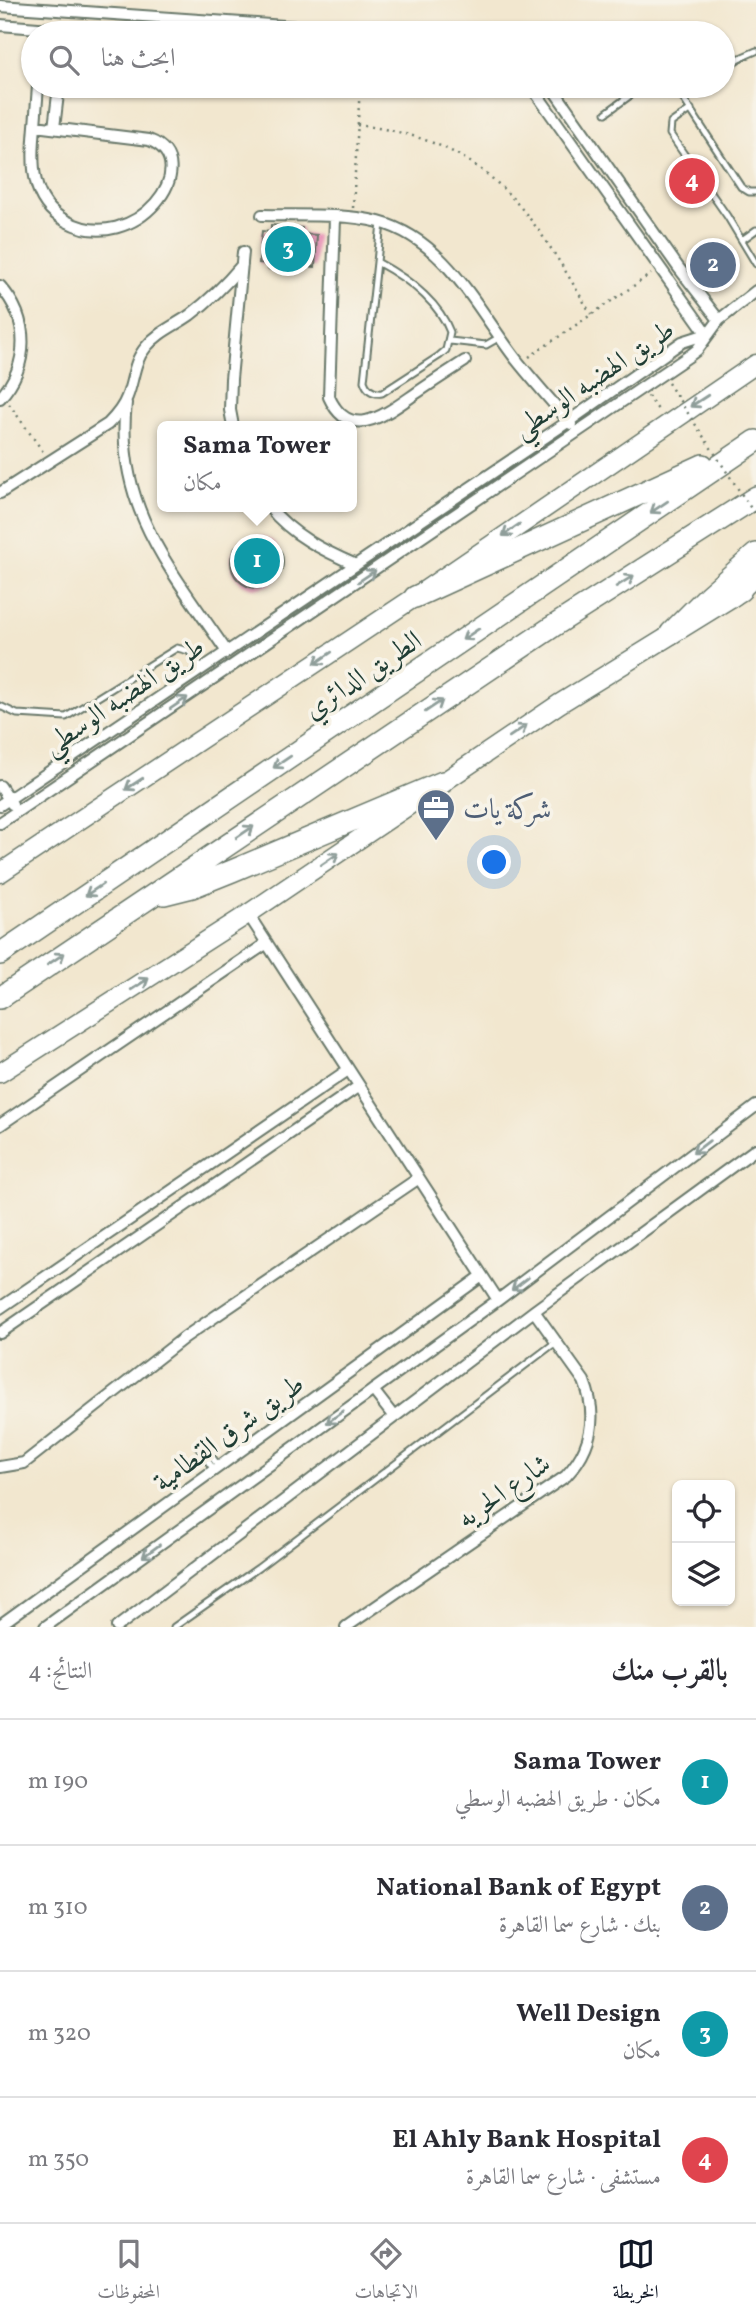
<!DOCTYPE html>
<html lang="ar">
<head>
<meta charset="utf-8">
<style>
  :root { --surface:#fff; --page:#f2f2f3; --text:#2b2b33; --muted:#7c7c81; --line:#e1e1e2; --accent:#111827 }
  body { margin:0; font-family:Vollkorn,Amiri,serif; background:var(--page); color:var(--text); direction:rtl }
  .controls { position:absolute; right:21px; bottom:21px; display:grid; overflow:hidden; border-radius:10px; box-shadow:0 2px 5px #0004 }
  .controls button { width:63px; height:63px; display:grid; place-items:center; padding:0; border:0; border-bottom:2px solid var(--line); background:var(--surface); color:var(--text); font:35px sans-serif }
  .you { position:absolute; left:495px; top:863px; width:24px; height:24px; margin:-18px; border:5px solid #fff; border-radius:50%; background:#1a73e8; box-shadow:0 0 0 10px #1a73e833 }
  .badge { display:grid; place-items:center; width:46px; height:46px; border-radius:50%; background:var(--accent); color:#fff; font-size:23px; font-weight:700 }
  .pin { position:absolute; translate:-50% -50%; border:4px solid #fff; box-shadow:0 2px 7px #0006 }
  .popup { position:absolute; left:157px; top:421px; width:200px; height:91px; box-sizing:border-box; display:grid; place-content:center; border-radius:10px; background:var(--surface); filter:drop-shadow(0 2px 5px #0005); font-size:23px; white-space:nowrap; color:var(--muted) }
  .popup b { font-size:26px; color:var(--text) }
  .popup::after { content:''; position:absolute; left:50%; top:100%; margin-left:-14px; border:14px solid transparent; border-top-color:var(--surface) }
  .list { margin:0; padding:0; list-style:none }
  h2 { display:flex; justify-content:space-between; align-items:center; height:91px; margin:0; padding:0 28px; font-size:30px }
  h2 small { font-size:23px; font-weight:400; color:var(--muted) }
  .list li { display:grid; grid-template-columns:46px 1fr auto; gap:21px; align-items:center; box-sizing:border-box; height:126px; padding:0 28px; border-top:2px solid var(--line) }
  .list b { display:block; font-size:26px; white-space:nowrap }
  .list p { margin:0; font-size:23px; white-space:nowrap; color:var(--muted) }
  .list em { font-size:23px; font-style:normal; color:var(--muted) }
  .icon { flex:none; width:38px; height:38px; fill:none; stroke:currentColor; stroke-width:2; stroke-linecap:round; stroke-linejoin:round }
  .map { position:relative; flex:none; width:756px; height:1627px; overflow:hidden; direction:ltr }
  .search { position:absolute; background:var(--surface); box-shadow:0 2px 5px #0004; left:21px; right:21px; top:21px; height:77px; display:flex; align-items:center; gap:18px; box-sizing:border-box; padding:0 24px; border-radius:38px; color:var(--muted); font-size:26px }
  .sheet { height:595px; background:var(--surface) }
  nav { display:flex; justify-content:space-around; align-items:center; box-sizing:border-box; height:98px; border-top:2px solid var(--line); background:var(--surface); font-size:19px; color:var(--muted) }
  nav a { display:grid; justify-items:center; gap:4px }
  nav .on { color:var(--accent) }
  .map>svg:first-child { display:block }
</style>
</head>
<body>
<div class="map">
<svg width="756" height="1627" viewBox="0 0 756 1627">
  <rect width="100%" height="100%" fill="#f7f3e8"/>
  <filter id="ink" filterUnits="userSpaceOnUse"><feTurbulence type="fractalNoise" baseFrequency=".0143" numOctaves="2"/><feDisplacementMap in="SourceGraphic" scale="14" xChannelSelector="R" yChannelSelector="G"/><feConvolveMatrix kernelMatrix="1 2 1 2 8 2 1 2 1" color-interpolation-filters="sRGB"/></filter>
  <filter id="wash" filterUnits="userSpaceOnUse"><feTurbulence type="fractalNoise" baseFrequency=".00686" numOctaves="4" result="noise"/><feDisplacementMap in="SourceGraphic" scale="28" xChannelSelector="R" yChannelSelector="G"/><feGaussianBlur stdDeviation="1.57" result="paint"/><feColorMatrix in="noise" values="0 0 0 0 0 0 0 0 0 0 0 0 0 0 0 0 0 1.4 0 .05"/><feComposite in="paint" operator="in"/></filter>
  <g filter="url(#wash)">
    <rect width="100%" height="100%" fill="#f2e7cf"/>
    <g id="blocks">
      <!-- building -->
      <path fill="#e996b9" d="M271,225L302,228V234L317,235L315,267L300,266L299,272L268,269L269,264L259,263L262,231L271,232Z
        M231 562a26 26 0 1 1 52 0a26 26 0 1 1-52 0Z"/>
    </g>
  </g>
  <g filter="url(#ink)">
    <use href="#blocks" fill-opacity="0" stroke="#69786a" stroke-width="2"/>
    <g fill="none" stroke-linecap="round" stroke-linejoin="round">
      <defs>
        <path id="service" d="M723,69L740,58L756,51
          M675,86L741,187L749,192H756
          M683,97L699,86
          M691,109L671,123L670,134L727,216L756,264
          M606,113L643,86
          M742,240L756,230
          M377,262C405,277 438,300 450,332L446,350L439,356L382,393C373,394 367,390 364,381Z
          M377,262L381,223
          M450,341L486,345L500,337
          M0,706L17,714L66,717L177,648L189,651L202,669
          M203,1444L219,1467
          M198,1447L214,1470
          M174,1627L258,1568L556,1342"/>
        <path id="minor" d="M0,6L383,33
          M0,25L102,33
          M531,86L707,334
          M551,86L678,267L719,320
          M35,126L149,140C208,162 135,259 66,221C29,201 32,162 35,126Z
          M35,126L38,86
          M54,128L59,86
          M262,215C300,216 342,213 379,222C447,240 479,313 519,363C536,384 554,404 571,424
          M335,218L329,397C350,443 386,414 415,394C431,383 448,372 465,361
          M0,286C30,319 30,365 0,398
          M126,403C114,507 173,572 227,652
          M233,426L230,410L231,379L243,252
          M0,493L108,424C116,416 123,408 127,397C134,380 133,362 146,347C158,332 176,325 190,315C210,300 226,284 242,265
          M269,507C292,535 322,550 356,565
          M0,786L12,804
          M0,805L569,421L682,342L707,334
          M0,823L689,356L697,350L719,320L756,291
          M248,914L498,1300
          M0,1125L267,943
          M0,1308L348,1070
          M0,1333L359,1086
          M373,1390L394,1417
          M0,1467L24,1463L185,1337L419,1178
          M0,1625L482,1276
          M45,1627L498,1300L756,1106
          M117,1627L534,1311L756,1149
          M346,1627L566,1476C592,1448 598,1416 584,1381L534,1311"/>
        <path id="trunk" d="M0,873L415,597L756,364
          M0,1073L248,914L559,704L742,591"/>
        <path id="motorway" d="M732,596L756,574
          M415,597L703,465
          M671,633L709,595L756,554
          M164,894L192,887L232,871L443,782
          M0,954L756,441
          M0,998L552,627L756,497"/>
      </defs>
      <!-- service casing -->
      <use href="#service" stroke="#69786a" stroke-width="9"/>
      <!-- minor casing -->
      <use href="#minor" stroke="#69786a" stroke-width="14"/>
      <!-- trunk casing -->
      <use href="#trunk" stroke="#69786a" stroke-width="21"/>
      <!-- motorway casing -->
      <use href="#motorway" stroke="#69786a" stroke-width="24"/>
      <!-- path -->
      <path stroke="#69786a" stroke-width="2.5" stroke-dasharray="2 5" stroke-linecap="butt" d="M357,125C489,140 529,209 591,314
        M353,208L360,86
        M529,357L651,274
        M648,396L659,411
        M9,404L44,453"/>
      <!-- service -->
      <use href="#service" stroke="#fff" stroke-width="5"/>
      <!-- minor -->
      <use href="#minor" stroke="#fff" stroke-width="10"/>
      <!-- trunk -->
      <use href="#trunk" stroke="#fff" stroke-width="18"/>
      <!-- motorway -->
      <use href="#motorway" stroke="#fff" stroke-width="21"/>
      <!-- path-bridge -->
      <path stroke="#69786a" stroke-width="2.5" stroke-dasharray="2 5" stroke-linecap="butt" d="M668,383L756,516"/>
    </g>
    <!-- one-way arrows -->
    <defs><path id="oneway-shaft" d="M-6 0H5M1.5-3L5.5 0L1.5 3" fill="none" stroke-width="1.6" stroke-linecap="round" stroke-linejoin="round" transform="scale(1.75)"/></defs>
    <g stroke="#8f9e9a">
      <use href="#oneway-shaft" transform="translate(699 401) rotate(147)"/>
      <use href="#oneway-shaft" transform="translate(659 507) rotate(146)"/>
      <use href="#oneway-shaft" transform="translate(511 530) rotate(145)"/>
      <use href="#oneway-shaft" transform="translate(367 576) rotate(-34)"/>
      <use href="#oneway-shaft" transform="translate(625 581) rotate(-32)"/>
      <use href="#oneway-shaft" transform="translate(471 634) rotate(146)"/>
      <use href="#oneway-shaft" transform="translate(323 658) rotate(146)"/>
      <use href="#oneway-shaft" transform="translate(179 703) rotate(-34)"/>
      <use href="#oneway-shaft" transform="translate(434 706) rotate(-34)"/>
      <use href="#oneway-shaft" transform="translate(518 731) rotate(-34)"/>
      <use href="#oneway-shaft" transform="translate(282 762) rotate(146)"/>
      <use href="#oneway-shaft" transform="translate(134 784) rotate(147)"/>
      <use href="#oneway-shaft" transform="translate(245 832) rotate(-34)"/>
      <use href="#oneway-shaft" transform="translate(330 859) rotate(-34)"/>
      <use href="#oneway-shaft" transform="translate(94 890) rotate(146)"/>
      <use href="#oneway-shaft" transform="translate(56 959) rotate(-34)"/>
      <use href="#oneway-shaft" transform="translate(140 984) rotate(-33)"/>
      <use href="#oneway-shaft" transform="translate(701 1147) rotate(143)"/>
      <use href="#oneway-shaft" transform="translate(520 1284) rotate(143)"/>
      <use href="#oneway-shaft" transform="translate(335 1417) rotate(144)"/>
      <use href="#oneway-shaft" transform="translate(151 1551) rotate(144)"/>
    </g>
  </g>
  <!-- icons -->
  <defs>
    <symbol id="office-pin" viewBox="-11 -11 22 30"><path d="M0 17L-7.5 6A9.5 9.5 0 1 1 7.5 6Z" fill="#5c6f8a" stroke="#f7f3e8"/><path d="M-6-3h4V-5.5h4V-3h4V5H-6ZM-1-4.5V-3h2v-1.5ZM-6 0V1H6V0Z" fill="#fff"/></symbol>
  </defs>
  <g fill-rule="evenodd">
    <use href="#office-pin" x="414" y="786" width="44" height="60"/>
  </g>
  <g text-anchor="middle" stroke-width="7" stroke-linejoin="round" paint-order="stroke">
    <!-- street labels -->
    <g font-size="28" fill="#1f3d34" stroke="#f7f3e8">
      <text transform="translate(593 378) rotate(-34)" y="10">طريق الهضبه الوسطي</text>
      <text transform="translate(362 674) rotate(-34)" y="10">الطريق الدائري</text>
      <text transform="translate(123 695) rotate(-34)" y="10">طريق الهضبه الوسطي</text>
      <text transform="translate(228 1432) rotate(-36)" y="10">طريق شرق القطامية</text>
      <text transform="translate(503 1490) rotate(-35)" y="10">شارع الحريه</text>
    </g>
    <!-- service labels -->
    <g font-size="28" fill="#4e5e75" stroke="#f7f3e8" text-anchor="start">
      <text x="463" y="818">شركة يات</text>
    </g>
  </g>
</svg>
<div class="controls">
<button><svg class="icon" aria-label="locate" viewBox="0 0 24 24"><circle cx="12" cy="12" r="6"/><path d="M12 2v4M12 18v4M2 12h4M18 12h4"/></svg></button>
<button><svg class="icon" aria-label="layers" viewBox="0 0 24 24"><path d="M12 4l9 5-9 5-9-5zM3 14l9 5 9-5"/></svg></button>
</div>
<div class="you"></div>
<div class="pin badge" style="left:257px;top:561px;background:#0f9aa8">1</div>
<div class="popup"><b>Sama Tower</b>مكان</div>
<div class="pin badge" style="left:713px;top:265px;background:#5c6f8a">2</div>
<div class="pin badge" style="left:288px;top:249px;background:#0f9aa8">3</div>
<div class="pin badge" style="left:692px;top:181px;background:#e0444e">4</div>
<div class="search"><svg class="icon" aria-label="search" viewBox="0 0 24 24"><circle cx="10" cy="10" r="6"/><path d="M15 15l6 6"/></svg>ابحث هنا</div>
</div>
<section class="sheet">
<h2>بالقرب منك<small>النتائج: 4</small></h2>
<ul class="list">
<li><span class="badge" style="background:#0f9aa8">1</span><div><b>Sama Tower</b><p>مكان · طريق الهضبه الوسطي</p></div><em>190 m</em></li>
<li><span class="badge" style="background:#5c6f8a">2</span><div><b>National Bank of Egypt</b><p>بنك · شارع سما القاهرة</p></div><em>310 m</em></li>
<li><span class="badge" style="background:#0f9aa8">3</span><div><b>Well Design</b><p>مكان</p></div><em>320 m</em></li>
<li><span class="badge" style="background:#e0444e">4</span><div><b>El Ahly Bank Hospital</b><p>مستشفى · شارع سما القاهرة</p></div><em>350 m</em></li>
</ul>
</section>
<nav>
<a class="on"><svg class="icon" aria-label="map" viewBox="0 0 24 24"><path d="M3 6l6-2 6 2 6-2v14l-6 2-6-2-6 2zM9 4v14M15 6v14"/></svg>الخريطة</a>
<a><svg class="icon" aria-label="directions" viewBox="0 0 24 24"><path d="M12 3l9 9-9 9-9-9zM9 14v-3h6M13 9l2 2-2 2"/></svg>الاتجاهات</a>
<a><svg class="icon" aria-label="saved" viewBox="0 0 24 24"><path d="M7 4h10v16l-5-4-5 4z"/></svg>المحفوظات</a>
</nav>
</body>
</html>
